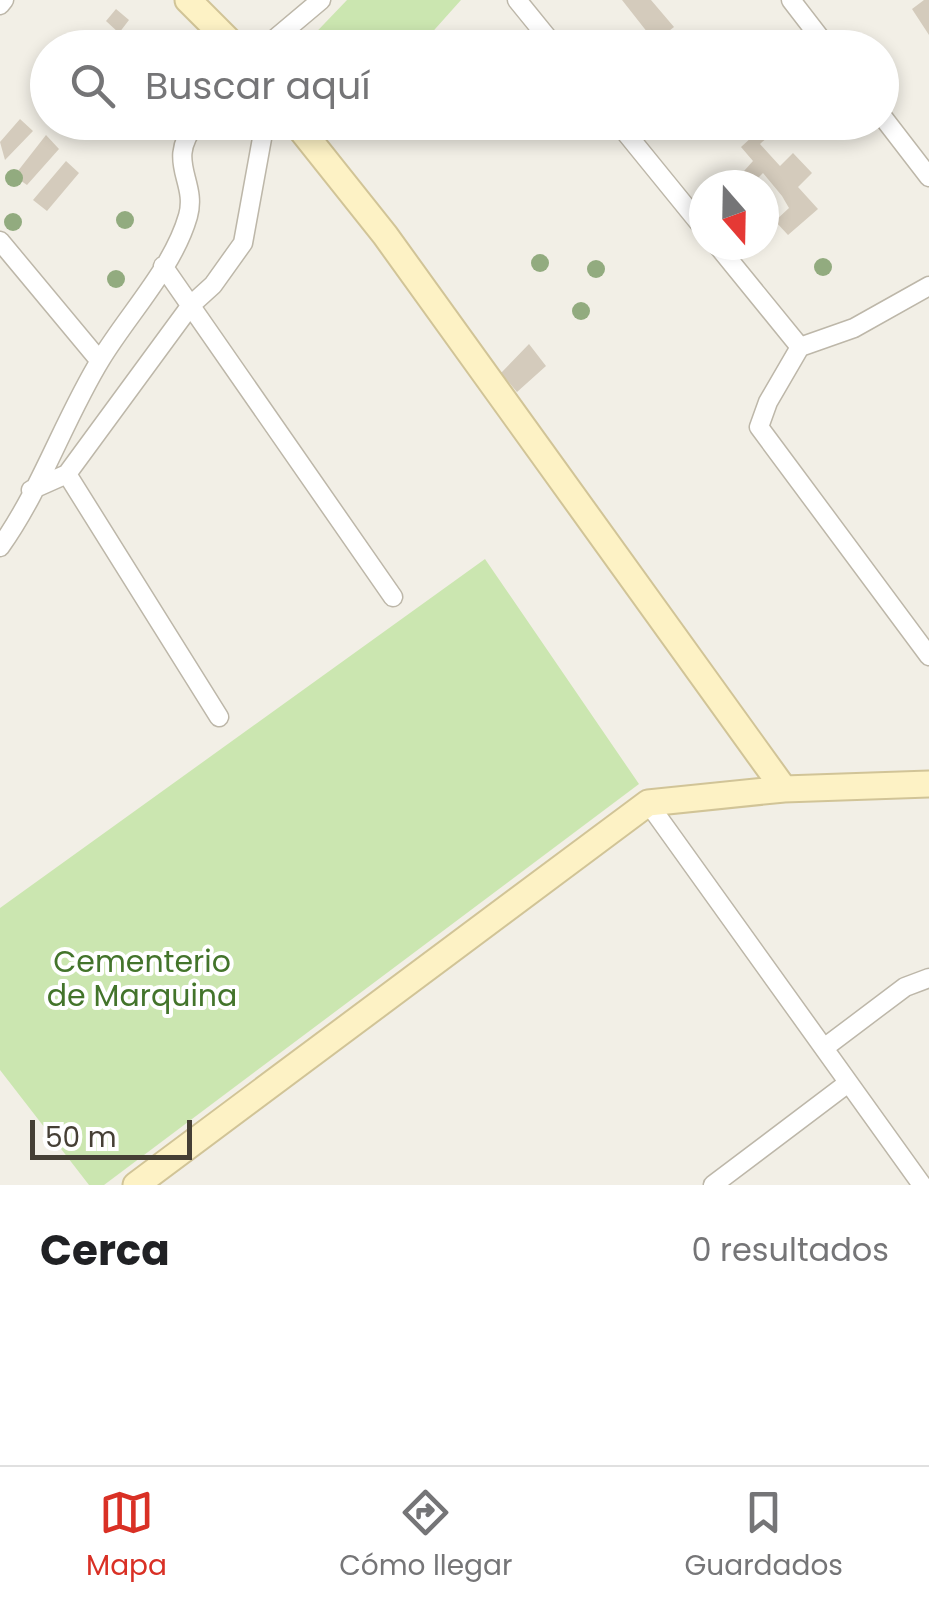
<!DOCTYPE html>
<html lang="es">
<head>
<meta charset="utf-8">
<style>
  :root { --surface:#fff; --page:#f2f2f2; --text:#202124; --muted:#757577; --line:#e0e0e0; --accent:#d93025 }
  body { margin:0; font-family:Poppins,sans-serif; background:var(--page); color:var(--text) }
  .compass { position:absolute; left:689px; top:170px; width:90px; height:90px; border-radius:50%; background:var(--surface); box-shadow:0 5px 15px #0003; rotate:160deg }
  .scale { position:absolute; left:30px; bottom:25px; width:162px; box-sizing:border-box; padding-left:10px; border:5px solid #453f35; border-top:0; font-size:28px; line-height:35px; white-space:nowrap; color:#453f35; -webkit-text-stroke:8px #fff; paint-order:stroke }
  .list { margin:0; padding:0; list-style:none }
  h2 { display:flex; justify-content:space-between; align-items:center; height:130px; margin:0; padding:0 40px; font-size:42px }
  h2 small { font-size:32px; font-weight:400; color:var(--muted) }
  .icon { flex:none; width:55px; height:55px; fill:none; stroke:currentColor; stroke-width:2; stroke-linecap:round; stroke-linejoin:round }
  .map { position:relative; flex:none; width:929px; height:1185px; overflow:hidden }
  .search { position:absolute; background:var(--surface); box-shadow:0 5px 15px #0003; left:30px; right:30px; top:30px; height:110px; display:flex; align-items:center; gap:25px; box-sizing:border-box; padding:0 35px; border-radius:55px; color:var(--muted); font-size:38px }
  .sheet { height:280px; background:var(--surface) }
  nav { display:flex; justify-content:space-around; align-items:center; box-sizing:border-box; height:140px; border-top:2px solid var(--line); background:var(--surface); font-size:28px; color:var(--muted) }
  nav a { display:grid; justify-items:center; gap:5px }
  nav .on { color:var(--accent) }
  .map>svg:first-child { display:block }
</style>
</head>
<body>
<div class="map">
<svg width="929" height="1185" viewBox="0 0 929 1185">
  <rect width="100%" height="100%" fill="#f2efe6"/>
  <!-- green -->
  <path fill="#cbe6b0" d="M347,0H461L419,47H302Z
    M485,559L639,784L104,1185H89L0,1070V908Z"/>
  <!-- building -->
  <path fill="#d4cbbc" d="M622,0H651L674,27L655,42Z
    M924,0H929V35L912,9Z
    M116,9L129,20L119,33L106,21Z
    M20,119L33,131L5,160L0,142Z
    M755,122H784L760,144L780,166L793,153L812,173L798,187L818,209L788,235L775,221L789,208L782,196L763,173L755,181L744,171L753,161L741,147L753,136L747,129Z
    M46,135L59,149L27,185L14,176Z
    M66,161L79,173L47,211L33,200Z
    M529,344L546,366L517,392L501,373Z"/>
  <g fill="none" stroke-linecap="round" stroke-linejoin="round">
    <defs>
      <path id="street" d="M517,0L556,48
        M791,0L828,48
        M0,5L4,0
        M264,48L321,0
        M882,116L929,177
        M617,122L704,229
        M0,241L99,360
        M717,245L800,347L768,402L759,427L929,656
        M163,266L393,597
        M800,347L854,328L929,286
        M67,474L219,717
        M31,490L67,474L191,305L213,285L243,243L265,122
        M0,547C41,490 64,419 101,359C129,313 173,268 188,216C198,180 164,162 197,122
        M648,803L922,1185
        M824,1048L905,987L929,978
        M713,1185L848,1083"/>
      <path id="secondary" d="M188,0L236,48
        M295,122L385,235L784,789
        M136,1185L648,803L784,789L929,784"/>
    </defs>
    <!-- street casing -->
    <use href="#street" stroke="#bdb7a9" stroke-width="21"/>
    <!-- secondary casing -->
    <use href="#secondary" stroke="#d1c497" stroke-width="29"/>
    <!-- street -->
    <use href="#street" stroke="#fff" stroke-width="18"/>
    <!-- secondary -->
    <use href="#secondary" stroke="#fdf2c5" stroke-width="25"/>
  </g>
  <!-- trees -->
  <g fill="#92ab7f">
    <circle cx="14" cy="178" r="9"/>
    <circle cx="125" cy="220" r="9"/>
    <circle cx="13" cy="222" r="9"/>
    <circle cx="540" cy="263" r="9"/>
    <circle cx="823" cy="267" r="9"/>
    <circle cx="596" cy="269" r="9"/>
    <circle cx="116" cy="279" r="9"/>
    <circle cx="581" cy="311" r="9"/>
  </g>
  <g text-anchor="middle" stroke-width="8" stroke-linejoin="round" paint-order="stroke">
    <!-- park labels -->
    <g font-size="30" fill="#43742b" stroke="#fff">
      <text x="142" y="972">Cementerio<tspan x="142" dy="34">de Marquina</tspan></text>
    </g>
  </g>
</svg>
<svg class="compass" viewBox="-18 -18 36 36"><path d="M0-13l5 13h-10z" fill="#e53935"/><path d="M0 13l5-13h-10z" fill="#757577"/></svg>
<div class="scale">50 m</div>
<div class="search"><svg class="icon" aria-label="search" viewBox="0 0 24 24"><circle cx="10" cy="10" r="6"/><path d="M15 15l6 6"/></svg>Buscar aquí</div>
</div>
<section class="sheet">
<h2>Cerca<small>0 resultados</small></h2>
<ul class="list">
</ul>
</section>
<nav>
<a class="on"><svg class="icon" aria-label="map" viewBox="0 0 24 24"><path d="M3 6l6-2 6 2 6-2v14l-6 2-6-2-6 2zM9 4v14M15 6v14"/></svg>Mapa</a>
<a><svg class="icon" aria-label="directions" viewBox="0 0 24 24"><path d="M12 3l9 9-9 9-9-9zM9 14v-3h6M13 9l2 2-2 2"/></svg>Cómo llegar</a>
<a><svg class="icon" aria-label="saved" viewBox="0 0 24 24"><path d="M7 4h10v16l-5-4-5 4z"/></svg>Guardados</a>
</nav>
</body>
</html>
